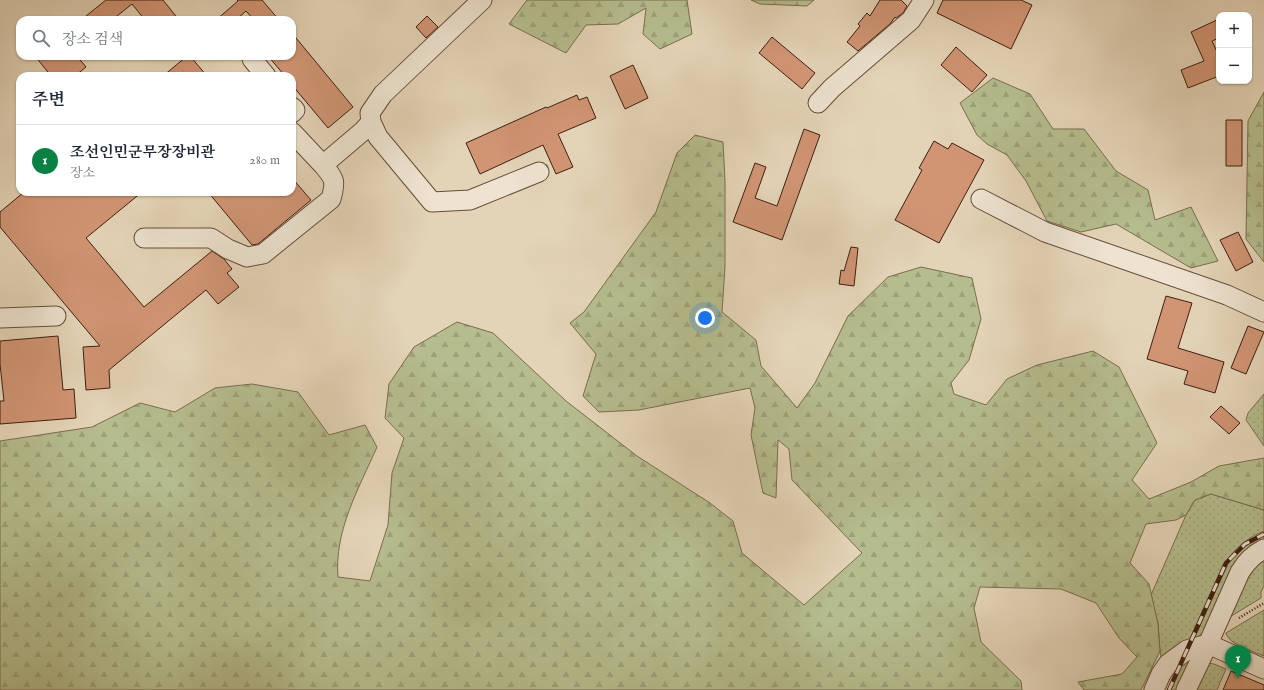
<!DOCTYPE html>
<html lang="ko">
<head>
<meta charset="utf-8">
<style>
  :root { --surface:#fff; --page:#f6f6f7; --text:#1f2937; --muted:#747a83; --line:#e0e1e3; --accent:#0b8043 }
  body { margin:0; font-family:"IM FELL English","Noto Serif KR",serif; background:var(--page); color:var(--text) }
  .controls { position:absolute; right:12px; top:12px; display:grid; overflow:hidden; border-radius:8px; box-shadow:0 1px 3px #0004 }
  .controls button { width:36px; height:36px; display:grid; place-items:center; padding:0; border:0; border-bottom:1px solid var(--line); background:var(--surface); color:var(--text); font:20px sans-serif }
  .you { position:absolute; left:705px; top:318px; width:14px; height:14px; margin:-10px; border:3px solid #fff; border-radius:50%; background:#1a73e8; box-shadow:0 0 0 6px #1a73e833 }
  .badge { display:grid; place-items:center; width:26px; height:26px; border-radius:50%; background:var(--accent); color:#fff; font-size:13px; font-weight:700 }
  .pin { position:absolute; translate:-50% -33px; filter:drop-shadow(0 1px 2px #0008) }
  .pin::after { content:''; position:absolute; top:21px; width:14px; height:12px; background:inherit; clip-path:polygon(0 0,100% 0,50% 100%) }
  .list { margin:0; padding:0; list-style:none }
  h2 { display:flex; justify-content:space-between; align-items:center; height:52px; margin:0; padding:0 16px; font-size:17px }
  h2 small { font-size:13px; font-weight:400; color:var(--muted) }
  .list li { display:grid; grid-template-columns:26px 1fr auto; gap:12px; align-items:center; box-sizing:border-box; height:72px; padding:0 16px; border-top:1px solid var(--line) }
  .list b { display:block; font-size:15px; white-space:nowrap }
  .list p { margin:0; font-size:13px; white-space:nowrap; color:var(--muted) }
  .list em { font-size:13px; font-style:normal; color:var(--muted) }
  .icon { flex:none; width:22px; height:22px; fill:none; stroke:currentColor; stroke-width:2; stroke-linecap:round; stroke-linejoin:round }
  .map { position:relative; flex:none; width:1264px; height:690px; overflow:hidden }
  .search { position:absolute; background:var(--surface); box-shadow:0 1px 3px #0004; left:16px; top:16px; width:280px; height:44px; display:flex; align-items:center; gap:10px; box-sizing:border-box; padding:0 14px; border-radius:12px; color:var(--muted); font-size:15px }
  .panel { position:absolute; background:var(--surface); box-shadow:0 1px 3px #0004; left:16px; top:72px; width:280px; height:124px; border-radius:12px }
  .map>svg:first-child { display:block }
</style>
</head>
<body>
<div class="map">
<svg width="1264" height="690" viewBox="0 0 1264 690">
  <defs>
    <pattern id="grass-dots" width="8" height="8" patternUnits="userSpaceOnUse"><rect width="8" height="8" fill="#b5bc8d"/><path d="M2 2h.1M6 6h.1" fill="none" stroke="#9da179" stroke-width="1.8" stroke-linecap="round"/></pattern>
    <pattern id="forest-firs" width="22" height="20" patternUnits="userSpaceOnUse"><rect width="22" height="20" fill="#b5bc8d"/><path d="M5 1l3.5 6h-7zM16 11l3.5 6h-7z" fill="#9da179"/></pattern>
  </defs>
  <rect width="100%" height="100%" fill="#e4d4b7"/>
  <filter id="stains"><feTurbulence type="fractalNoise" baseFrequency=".005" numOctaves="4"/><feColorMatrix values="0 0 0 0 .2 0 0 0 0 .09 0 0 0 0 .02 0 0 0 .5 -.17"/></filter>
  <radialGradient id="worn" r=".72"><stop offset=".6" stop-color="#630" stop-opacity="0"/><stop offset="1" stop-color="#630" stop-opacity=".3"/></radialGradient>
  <!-- grass -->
  <path fill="url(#grass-dots)" stroke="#7a6d4f" d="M1264,394V446L1246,420L1248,413Z
    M1211,494L1264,510V531C1247,538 1235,548 1225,563L1189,641L1162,661L1160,651L1158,624L1151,595L1186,515L1195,500Z
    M1264,536V543L1203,633L1194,639L1228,564C1237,552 1249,542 1264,536Z
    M1264,556V586L1261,592V598L1223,621L1245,574Z
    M1264,610V656C1254,652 1228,644 1226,633Z
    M1185,659H1191L1178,690H1171Z
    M1207,663L1214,664L1226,669L1217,690H1192Z"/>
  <!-- forest -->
  <path fill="url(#forest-firs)" stroke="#7a6d4f" d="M527,0H687L692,34L660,49L643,34L646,8L618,24L586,25L566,53L509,24Z
    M751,0H814L807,6L760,4Z
    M993,78L1030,94L1053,129H1084L1116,171L1148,190L1155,220L1191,207L1218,261L1191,268L1116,224L1081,232L1047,221L1026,181L1007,155L987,144L977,135L960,103Z
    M1264,92V262L1246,239L1248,121Z
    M695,135L723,142L725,181V267L722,312L756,340L761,366L797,408L815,383L848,316L888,277L921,267L972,278L981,319L969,360L951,383L954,394L986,405L1007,379L1037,365L1093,351L1119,367L1157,443L1132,480L1149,499L1191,482L1219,466L1264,458V510L1211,494L1195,500L1186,515L1176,520L1146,524L1130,563L1149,584L1158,624L1160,651L1141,690H1084L1078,682L1122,674L1137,657L1119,638L1096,603L1061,589L980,587L974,608L981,642L1021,681L1022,690H0V441L92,427L140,403L175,412L215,388L252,384L298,392L329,435L365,425L377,447C359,488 334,531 338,577L370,581L388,525L392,473L404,438L385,418L389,384L414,347L457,322L493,333L566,401L637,456L710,503L733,521L742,553L804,605L862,553L792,480L789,449L778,440L776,498L763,493L751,435L755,408L750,388L639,410L599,412L583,396L596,354L570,323L584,312L656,212L677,153Z"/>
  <!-- building -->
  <path fill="#d19574" stroke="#3f1e11" d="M106,0H163L179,20H145L132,4L112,20H81Z
    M237,0H262L279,20H254L246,11L236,20H216L238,1Z
    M880,0H901L907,6L903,13L896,18L895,17L890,24L858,51L847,42L860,26L858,24L867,13L870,16Z
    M943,0H1021L1032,5L1011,49L937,13Z
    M427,16L438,27L426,38L416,27Z
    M1219,19V38L1212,41L1219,56V76L1188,88L1181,70L1204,61L1191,32Z
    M292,33L353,107L328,128L292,85V76H285L268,56H292Z
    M772,37L815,73L802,89L759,53Z
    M956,47L987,75L972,92L941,65Z
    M35,56H77L86,67L75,76H51Z
    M187,56H190L207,76H163Z
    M633,65L648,98L625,109L610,76Z
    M577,95L579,100L587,97L596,118L558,134L573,167L556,174L543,145L480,174L466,143L546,107L547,108Z
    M1226,120H1242V166H1226Z
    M804,129L820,135L782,240L733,222L755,163L766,167L755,198L777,206Z
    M934,141L948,149L952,143L984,160L939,243L895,220L922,170L919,168Z
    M292,178L311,200L258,244L252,245L208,192H292Z
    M24,192H142L86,238L144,307L212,251L224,259L232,269L227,273L239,287L218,304L206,290L109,370L110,388L86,390L83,347L100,346L0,227V212Z
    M1238,232L1253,262L1236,271L1220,240Z
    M851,247L858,248L854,286L839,284L841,270L844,271Z
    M1166,296L1192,303L1178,348L1224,362L1215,393L1184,384L1188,371L1147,359Z
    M1248,326L1264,332L1246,374L1231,368Z
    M58,336L63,390L74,389L76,418L0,424V401H4L0,364V341Z
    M1221,406L1240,423L1229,434L1210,417Z
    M1231,671L1264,685V690H1223Z"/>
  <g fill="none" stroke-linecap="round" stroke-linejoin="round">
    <defs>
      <path id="minor" d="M482,0L383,94L370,113L371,122L378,137L432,202L470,200L539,172
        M252,59L266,76
        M818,103L832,88L911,20L924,0
        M292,107L295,110L292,113
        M292,132L323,165L363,131L371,122
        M981,199L1045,232L1227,295L1264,312
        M144,238H211L228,249L247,257L263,254L331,199C336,181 335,179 323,165
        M0,318L56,316
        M1154,690L1161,674L1168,664L1187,650L1208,644L1264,669
        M1186,690L1208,644L1240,572C1247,561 1253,555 1264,549"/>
    </defs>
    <!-- minor casing -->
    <use href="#minor" stroke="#684c3a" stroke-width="21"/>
    <!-- path -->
    <path stroke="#3f1e11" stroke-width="2.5" stroke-dasharray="1 2" stroke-linecap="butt" d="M1239,618L1264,603"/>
    <!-- minor -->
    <use href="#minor" stroke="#ede3d0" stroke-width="19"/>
    <defs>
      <path id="rail" d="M1169,690L1226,563L1245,544L1264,534"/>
    </defs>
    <!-- rail casing -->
    <use href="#rail" stroke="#3f1e11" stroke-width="4.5"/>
    <!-- rail -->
    <use href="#rail" stroke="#ede3d0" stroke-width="3" stroke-dasharray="9" stroke-linecap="butt"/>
  </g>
  <rect width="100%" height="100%" filter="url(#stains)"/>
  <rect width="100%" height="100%" fill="url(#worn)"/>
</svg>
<div class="controls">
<button>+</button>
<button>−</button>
</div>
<div class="you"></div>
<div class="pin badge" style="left:1238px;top:678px">1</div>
<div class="search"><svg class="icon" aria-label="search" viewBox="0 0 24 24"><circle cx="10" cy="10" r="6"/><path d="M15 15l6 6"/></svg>장소 검색</div>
<section class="panel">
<h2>주변<small></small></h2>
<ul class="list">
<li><span class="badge">1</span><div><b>조선인민군무장장비관</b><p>장소</p></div><em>280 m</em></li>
</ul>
</section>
</div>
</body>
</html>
